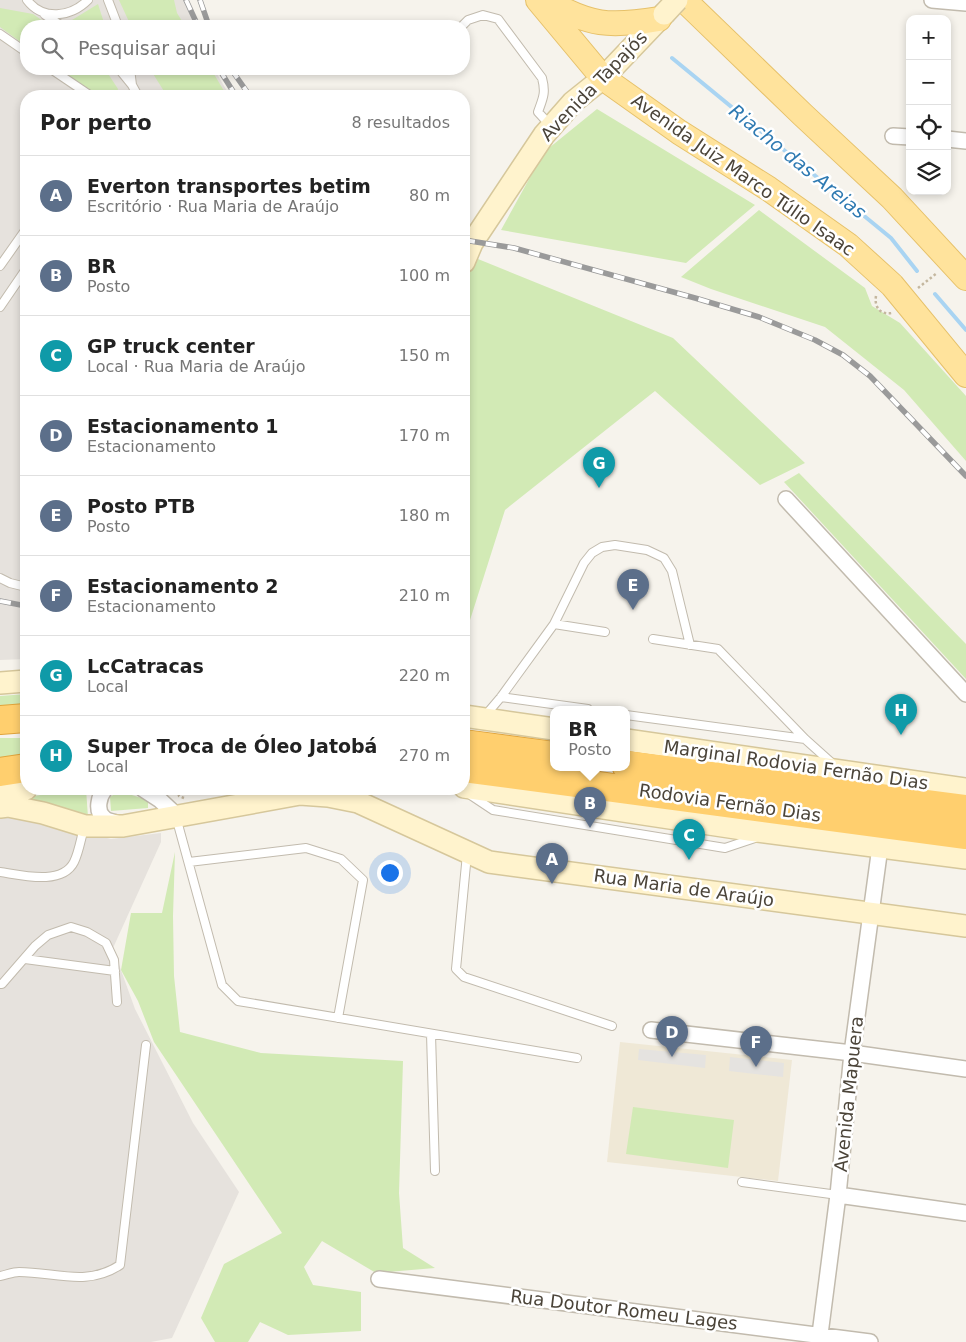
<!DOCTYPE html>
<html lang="pt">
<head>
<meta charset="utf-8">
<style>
  :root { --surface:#fff; --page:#f6f6f6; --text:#222; --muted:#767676; --line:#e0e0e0; --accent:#2563eb }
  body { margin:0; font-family:"DejaVu Sans",sans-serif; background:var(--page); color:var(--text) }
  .controls { position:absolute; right:15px; top:15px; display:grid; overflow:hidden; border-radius:10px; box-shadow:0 2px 8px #0003 }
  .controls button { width:45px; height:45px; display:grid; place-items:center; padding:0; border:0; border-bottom:1px solid var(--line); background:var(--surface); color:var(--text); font:25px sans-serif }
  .you { position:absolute; left:389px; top:872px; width:18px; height:18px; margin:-12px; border:4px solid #fff; border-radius:50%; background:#1a73e8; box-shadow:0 0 0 8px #1a73e833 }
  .badge { display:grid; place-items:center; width:32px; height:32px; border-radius:50%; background:var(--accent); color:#fff; font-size:16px; font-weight:700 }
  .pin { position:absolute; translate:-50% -41px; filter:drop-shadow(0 1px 2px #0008) }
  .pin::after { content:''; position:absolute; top:26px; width:18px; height:15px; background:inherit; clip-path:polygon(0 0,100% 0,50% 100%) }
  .popup { position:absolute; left:550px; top:706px; width:80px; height:65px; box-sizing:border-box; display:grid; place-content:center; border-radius:10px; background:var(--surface); filter:drop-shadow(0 1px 4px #0005); font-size:16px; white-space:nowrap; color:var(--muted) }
  .popup b { font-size:19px; color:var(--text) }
  .popup::after { content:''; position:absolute; left:50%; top:100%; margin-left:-10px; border:10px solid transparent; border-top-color:var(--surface) }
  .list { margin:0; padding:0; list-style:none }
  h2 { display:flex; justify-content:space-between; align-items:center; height:65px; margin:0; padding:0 20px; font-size:21px }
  h2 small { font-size:16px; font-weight:400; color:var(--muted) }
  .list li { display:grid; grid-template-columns:32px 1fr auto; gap:15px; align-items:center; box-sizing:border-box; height:80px; padding:0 20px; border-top:1px solid var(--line) }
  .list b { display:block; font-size:19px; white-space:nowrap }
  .list p { margin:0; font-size:16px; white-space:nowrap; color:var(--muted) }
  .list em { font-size:16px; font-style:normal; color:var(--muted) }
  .icon { flex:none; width:28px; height:28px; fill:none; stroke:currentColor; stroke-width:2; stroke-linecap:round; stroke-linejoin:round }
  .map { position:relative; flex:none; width:966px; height:1342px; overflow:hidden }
  .search { position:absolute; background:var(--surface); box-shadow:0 2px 8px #0003; left:20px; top:20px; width:450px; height:55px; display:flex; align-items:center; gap:12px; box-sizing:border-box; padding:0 18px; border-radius:20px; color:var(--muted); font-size:19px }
  .panel { position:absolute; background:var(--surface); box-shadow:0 2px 8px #0003; left:20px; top:90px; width:450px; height:705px; border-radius:20px }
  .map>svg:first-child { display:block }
</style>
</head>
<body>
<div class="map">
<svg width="966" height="1342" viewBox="0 0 966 1342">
  <rect width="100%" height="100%" fill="#f6f3ec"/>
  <!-- industrial -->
  <path fill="#e6e2dd" d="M0,0H185L196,26H26V69H214L230,96H26V659L0,660Z
    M15,816L111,839L161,833V842L113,948L135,1009L193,1123L239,1192L172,1338L151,1342H0V818Z"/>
  <!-- education -->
  <path fill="#efe8d6" d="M620,1042L792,1060L778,1181L607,1162Z"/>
  <!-- green -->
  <path fill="#d2eab5" d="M119,0H174L177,13L185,26H131Z
    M98,4L105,26H80L72,20Z
    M0,8L33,14L50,26H26V46L0,27Z
    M59,69H105L118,89L116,96H99Z
    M150,69H211L227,96H167Z
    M597,109L755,205L686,263L501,230L544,152Z
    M759,210L865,288L872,306L900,323L966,396V461L904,390L825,327L711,289L681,277Z
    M478,259L673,338L805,463L760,485L655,391L505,510L464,639V282Z
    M799,473L966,644V679L784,482Z
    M26,694V708L0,711V696Z
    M0,738H26V764L0,768Z
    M86,789L88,817L18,798Z
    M119,791L148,800V808L111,811L110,797Z
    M175,852L173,916L174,976L180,1032L261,1053L403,1061L399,1193L403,1248L435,1268L376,1273L322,1241L304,1267L313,1285L361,1292V1331L288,1335L260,1322L248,1342H215L201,1318L224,1264L282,1233L154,1042L138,1001L121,970L131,913H162Z
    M633,1107L734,1120L728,1168L626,1154Z"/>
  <!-- parking -->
  <path fill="#e5e3e0" d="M639,1049L706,1055L705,1068L638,1060Z
    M730,1057L784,1063L783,1077L729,1071Z"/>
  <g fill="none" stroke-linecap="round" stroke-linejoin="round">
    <!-- stream -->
    <path stroke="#a9d4f2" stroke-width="4" d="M672,58L891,238L917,271
      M935,294L966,330"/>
    <defs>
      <path id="lane" d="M27,0C43,21 71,17 88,0
        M108,0L118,26
        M45,15L62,26
        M462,26L468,20L483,15L498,19L542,78C546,93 543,98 538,112L550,125
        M0,34L26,52
        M51,69L91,96
        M119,69L132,85L130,69
        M132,85L138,96
        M0,266L26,229
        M0,307L26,269
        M0,578L10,583L26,587
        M554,624L584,563L592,553L602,547L615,545L647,550L664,558L672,571L690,645
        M653,639L718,649L805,739L834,765
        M501,697L588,709
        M626,715L805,739
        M484,717L501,697L554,624L605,632
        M469,794L493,810L725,848L755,838
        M176,817L222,985L238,1001L577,1058
        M467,854L456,969L464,977L612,1026
        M189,862L306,848L341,859L363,880L338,1018
        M0,872C21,875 62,886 74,862C79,852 81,838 84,828
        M25,959L115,971
        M0,984H2L35,946L48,935L71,927L87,932L106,943L114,960L117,1002
        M431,1034L435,1171
        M742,1182L838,1195
        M0,1276C6,1275 13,1272 19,1272C55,1272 87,1287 120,1265L146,1045"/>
      <path id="street" d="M932,0L966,3
        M893,136L910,137
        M947,139L966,141
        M786,499L966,694
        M105,789C99,796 95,811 104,818C107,821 114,822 119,824
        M143,789L160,800L176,815
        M651,1030L852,1053L966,1069
        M838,1195L966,1213
        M379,1279L870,1342
        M819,1342L838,1195L852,1053L880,847"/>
      <path id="secondary" d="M464,262L472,243L544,135L573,102L603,78L664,14
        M0,683L26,681
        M464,716L554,729
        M626,740L966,789
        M464,787L749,830L966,858
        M0,793L26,789
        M0,807L8,806L43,813L85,826H123L300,794L328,796L358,802L489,862L966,926"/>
      <path id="primary" d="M538,0L603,78L679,132L769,189L848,245L892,285L966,375
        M546,0C589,26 610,27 659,19
        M684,0L803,115L892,198L966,278"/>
      <path id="highway" d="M0,720L26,718
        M464,744L554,756
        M626,765L966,809
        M464,768L966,835
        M0,772L26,768"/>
    </defs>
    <!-- lane casing -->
    <use href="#lane" stroke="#c2bbae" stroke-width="10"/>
    <!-- street casing -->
    <use href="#street" stroke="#c2bbae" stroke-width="18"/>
    <!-- secondary casing -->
    <use href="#secondary" stroke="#d6c79b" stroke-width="24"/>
    <!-- primary casing -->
    <use href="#primary" stroke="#e6c16a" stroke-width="26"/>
    <!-- highway casing -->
    <use href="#highway" stroke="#e0a43c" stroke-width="30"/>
    <!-- path -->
    <path stroke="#c4b79f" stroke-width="2.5" stroke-dasharray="2.5 2.5" stroke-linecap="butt" d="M918,288L937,273
      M876,296C874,308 881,315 892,313
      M188,789V793L215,791
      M184,798L179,796L178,791L186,789"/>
    <!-- lane -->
    <use href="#lane" stroke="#fff" stroke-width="8"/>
    <!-- street -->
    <use href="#street" stroke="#fff" stroke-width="15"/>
    <!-- secondary -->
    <use href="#secondary" stroke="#fff3cd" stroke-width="21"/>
    <!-- primary -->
    <use href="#primary" stroke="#ffe39c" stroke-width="24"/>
    <!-- highway -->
    <use href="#highway" stroke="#ffcf6e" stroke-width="28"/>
    <defs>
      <path id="rail" d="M186,0L198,26
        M200,0L209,26
        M219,69L236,96
        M231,69L250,96
        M464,240L514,248L695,298L759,317L815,340L843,355L870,376L966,476
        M0,601L26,606"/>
    </defs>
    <!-- rail casing -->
    <use href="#rail" stroke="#9a9a9a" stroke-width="5.5"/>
    <!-- rail -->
    <use href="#rail" stroke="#fff" stroke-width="4" stroke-dasharray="11" stroke-linecap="butt"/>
    <defs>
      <path id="secondary-bridge" d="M664,14L677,0"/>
    </defs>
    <!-- secondary-bridge casing -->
    <use href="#secondary-bridge" stroke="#d6c79b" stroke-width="24" stroke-linecap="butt"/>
    <!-- secondary-bridge -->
    <use href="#secondary-bridge" stroke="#fff3cd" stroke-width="21"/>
  </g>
  <g text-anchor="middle" stroke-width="5" stroke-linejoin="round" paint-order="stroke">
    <!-- street labels -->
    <g font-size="18" fill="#4b4439" stroke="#fff">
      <text transform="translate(594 86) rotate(-46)" y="6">Avenida Tapajós</text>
      <text transform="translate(743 175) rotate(35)" y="6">Avenida Juiz Marco Túlio Isaac</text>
      <text transform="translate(796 765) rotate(8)" y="6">Marginal Rodovia Fernão Dias</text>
      <text transform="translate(730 803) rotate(8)" y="6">Rodovia Fernão Dias</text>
      <text transform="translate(684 888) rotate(8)" y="6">Rua Maria de Araújo</text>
      <text transform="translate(849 1094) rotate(-84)" y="6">Avenida Mapuera</text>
      <text transform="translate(624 1310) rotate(7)" y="6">Rua Doutor Romeu Lages</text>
    </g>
    <!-- water labels -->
    <g font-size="19" font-style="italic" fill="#2e7ab2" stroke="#fff">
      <text transform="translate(798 161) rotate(39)" y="7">Riacho das Areias</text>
    </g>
  </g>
</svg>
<div class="controls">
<button>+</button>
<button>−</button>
<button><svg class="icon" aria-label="locate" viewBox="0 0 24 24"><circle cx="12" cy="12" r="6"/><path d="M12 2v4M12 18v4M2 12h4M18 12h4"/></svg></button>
<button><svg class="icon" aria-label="layers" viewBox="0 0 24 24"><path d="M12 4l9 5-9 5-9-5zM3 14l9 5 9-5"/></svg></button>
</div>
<div class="you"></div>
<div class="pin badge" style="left:552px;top:884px;background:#5c6f8a">A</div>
<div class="pin badge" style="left:590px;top:828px;background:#5c6f8a">B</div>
<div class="popup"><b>BR</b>Posto</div>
<div class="pin badge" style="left:689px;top:860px;background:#0f9aa8">C</div>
<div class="pin badge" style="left:672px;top:1057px;background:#5c6f8a">D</div>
<div class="pin badge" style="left:633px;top:610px;background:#5c6f8a">E</div>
<div class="pin badge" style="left:756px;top:1067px;background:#5c6f8a">F</div>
<div class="pin badge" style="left:599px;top:488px;background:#0f9aa8">G</div>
<div class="pin badge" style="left:901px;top:735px;background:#0f9aa8">H</div>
<div class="search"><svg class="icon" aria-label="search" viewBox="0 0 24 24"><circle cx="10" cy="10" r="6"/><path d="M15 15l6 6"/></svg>Pesquisar aqui</div>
<section class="panel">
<h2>Por perto<small>8 resultados</small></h2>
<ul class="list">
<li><span class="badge" style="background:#5c6f8a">A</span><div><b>Everton transportes betim</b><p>Escritório · Rua Maria de Araújo</p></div><em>80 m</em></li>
<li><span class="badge" style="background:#5c6f8a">B</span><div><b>BR</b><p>Posto</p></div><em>100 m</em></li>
<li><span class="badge" style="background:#0f9aa8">C</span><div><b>GP truck center</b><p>Local · Rua Maria de Araújo</p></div><em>150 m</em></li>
<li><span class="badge" style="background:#5c6f8a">D</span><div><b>Estacionamento 1</b><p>Estacionamento</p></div><em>170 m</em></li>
<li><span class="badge" style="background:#5c6f8a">E</span><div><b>Posto PTB</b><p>Posto</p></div><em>180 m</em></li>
<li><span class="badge" style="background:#5c6f8a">F</span><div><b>Estacionamento 2</b><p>Estacionamento</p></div><em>210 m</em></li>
<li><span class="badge" style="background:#0f9aa8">G</span><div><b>LcCatracas</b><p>Local</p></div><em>220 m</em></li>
<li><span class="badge" style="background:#0f9aa8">H</span><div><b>Super Troca de Óleo Jatobá</b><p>Local</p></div><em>270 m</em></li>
</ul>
</section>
</div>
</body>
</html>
